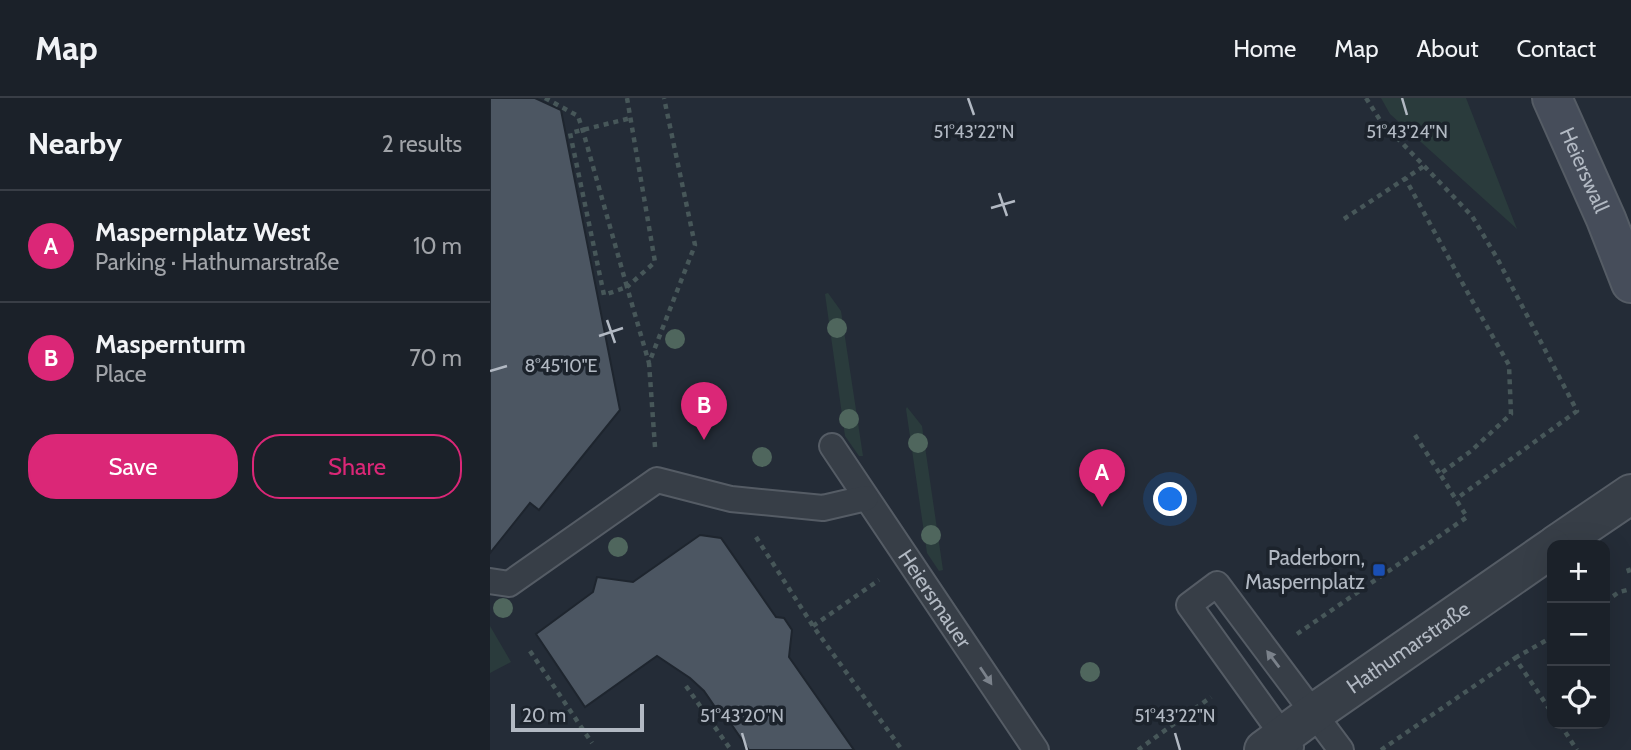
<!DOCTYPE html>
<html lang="en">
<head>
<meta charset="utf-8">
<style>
  :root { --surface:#1b2129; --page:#242931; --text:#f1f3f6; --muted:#a0a3a8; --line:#393e46; --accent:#db2777 }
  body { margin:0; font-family:Cabin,sans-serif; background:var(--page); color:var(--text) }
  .controls { position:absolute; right:21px; bottom:21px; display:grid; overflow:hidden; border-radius:14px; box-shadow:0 7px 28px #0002 }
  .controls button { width:63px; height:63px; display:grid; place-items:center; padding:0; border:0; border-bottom:2px solid var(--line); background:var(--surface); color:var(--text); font:35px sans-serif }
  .scale { position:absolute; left:21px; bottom:18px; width:133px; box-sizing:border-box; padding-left:7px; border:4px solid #b2b9c3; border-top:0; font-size:19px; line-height:24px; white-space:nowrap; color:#b2b9c3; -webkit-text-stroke:5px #1c232c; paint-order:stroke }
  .you { position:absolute; left:681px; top:402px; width:24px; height:24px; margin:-18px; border:5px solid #fff; border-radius:50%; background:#1a73e8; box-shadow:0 0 0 10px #1a73e833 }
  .badge { display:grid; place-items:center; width:46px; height:46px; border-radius:50%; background:var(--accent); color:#fff; font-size:23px; font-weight:700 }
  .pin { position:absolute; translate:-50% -58px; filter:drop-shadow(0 2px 4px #0008) }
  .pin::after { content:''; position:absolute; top:37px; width:24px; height:21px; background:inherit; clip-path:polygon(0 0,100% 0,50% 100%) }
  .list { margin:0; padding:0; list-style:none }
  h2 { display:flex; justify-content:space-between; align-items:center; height:91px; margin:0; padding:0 28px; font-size:30px }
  h2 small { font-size:23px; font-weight:400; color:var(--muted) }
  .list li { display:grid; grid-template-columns:46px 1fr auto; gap:21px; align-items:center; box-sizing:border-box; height:112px; padding:0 28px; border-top:2px solid var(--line) }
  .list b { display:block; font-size:26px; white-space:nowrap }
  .list p { margin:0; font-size:23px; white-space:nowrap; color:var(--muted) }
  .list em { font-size:23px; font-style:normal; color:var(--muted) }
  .actions { display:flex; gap:14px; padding:21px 28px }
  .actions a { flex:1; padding:16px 0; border:2px solid var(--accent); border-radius:28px; text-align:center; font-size:24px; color:var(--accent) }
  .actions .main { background:var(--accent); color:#fff }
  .icon { flex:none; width:38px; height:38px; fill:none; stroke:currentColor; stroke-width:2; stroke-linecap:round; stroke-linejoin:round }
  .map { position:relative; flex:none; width:1141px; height:652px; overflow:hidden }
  header { display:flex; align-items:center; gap:42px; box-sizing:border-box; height:98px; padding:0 35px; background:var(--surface); border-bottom:2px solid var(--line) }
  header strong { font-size:33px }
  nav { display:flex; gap:38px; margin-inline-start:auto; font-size:24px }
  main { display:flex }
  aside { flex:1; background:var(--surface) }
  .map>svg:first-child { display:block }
</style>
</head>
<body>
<header>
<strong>Map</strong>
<nav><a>Home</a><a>Map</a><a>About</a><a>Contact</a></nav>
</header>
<main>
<aside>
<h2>Nearby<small>2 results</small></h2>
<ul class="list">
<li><span class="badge">A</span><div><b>Maspernplatz West</b><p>Parking · Hathumarstraße</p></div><em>10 m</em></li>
<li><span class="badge">B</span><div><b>Maspernturm</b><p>Place</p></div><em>70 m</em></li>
</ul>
<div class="actions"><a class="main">Save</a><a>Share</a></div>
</aside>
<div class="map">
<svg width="1141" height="652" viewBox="0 0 1141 652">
  <rect width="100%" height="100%" fill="#242c37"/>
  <!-- green -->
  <path fill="#2a3b3c" d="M891,0H976L1027,131L900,16Z
    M338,195L351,213L373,358H369L355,338L335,196Z
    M417,309L432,328L453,472L449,473L437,455L416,311Z
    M0,528L21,564L0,575Z"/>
  <!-- building -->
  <path fill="#4c5662" stroke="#1e252e" stroke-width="2" d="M0,0H45L71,12L130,312L49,412L40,405L0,455Z
    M210,437L231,440L286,519L294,520L302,532L299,559L364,652H259L239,623L236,625L214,593L200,580L167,558L95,609L46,536L103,494L107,479L143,484Z"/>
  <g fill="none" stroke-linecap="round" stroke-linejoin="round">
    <defs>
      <g id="lane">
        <path id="s1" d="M342,348L546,652"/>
        <path d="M0,483L19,486L167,382L241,401L333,410L376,400"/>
        <path d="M801,649L699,507L727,486L851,652"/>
      </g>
      <g id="street">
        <path d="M1066,447L1141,396"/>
        <path id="s2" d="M774,652L824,615L1062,450"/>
      </g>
      <g id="secondary">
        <path id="s3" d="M1062,0L1116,121L1141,185"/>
      </g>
    </defs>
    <!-- lane casing -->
    <use href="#lane" stroke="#555c65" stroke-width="28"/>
    <!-- street casing -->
    <use href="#street" stroke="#555c65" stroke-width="42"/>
    <!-- secondary casing -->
    <use href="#secondary" stroke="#555c65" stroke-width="42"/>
    <!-- path -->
    <path stroke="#475759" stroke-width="4.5" stroke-dasharray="5 5" stroke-linecap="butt" d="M55,0L88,18L93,33L137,189L114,197L80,35L141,20
      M137,0L165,164L137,189L159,265
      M876,0L890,22L982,118L1007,160L1087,313L966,401
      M854,121L934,68
      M925,337L950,376
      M165,349L159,265L205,147L174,0
      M266,439L323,528L412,652
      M1138,470L1141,479
      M1115,504L1129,494L1141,491
      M323,528L389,482
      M807,536L977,419L950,376L981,353L1021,316L1019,267L979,197L915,80
      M40,553L102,645
      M1025,560L1062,539
      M196,588L241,652
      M1070,626L1087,652
      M648,652L721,599
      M891,652L1025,560L1062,615"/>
    <!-- lane -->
    <use href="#lane" stroke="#373e47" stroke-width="24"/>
    <!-- street -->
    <use href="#street" stroke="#373e47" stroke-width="38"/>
    <!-- secondary -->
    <use href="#secondary" stroke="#464d5a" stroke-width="38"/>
  </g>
  <!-- trees -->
  <g fill="#4f665d">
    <circle cx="347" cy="230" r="10"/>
    <circle cx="185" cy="241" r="10"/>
    <circle cx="359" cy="321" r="10"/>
    <circle cx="428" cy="345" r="10"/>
    <circle cx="272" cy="359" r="10"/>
    <circle cx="441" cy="437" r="10"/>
    <circle cx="128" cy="449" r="10"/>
    <circle cx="13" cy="510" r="10"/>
    <circle cx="600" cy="574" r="10"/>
  </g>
  <!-- one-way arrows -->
  <defs><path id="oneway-solid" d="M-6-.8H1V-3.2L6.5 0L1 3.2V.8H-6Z" transform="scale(1.75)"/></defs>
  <g fill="#7b828b">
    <use href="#oneway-solid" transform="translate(783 561) rotate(-127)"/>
    <use href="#oneway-solid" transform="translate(496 578) rotate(56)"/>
  </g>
  <!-- ticks -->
  <path fill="none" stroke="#b2b9c3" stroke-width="2.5" d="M478,0L484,17M912,0L917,17M509,95L517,118M501,110L525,103M117,222L125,245M109,238L133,230M0,273L17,268M252,635L257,652M685,635L690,652"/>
  <!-- markers -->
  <rect fill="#1a4fb4" stroke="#1c232c" stroke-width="2.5" x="882" y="465" width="14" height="14" rx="3.5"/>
  <g text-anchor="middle" stroke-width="7" stroke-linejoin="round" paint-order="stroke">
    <!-- street labels -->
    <g font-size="21" fill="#b2b9c3" stroke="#1c232c">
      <text dy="7" stroke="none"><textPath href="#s3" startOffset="79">Heierswall</textPath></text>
      <text dy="7" stroke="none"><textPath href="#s1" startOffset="184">Heiersmauer</textPath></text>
      <text dy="7" stroke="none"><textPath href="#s2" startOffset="177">Hathumarstraße</textPath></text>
    </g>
    <!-- poi labels -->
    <g font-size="21" fill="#b2b9c3" stroke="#1c232c" text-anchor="end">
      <text x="875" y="467">Paderborn,<tspan x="875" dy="24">Maspernplatz</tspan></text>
    </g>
  </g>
  <g font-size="18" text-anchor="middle" fill="#b2b9c3" stroke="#1c232c" stroke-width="7" stroke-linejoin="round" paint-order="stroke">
    <text x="484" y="40">51°43'22"N</text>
    <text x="917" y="40">51°43'24"N</text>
    <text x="71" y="274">8°45'10"E</text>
    <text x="252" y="624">51°43'20"N</text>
    <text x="685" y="624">51°43'22"N</text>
  </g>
</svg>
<div class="controls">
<button>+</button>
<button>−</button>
<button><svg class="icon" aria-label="locate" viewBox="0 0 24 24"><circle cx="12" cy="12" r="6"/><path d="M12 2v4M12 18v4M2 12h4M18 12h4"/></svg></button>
</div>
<div class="scale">20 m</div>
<div class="you"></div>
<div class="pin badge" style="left:612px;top:409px">A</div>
<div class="pin badge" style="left:214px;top:342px">B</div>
</div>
</main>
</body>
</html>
